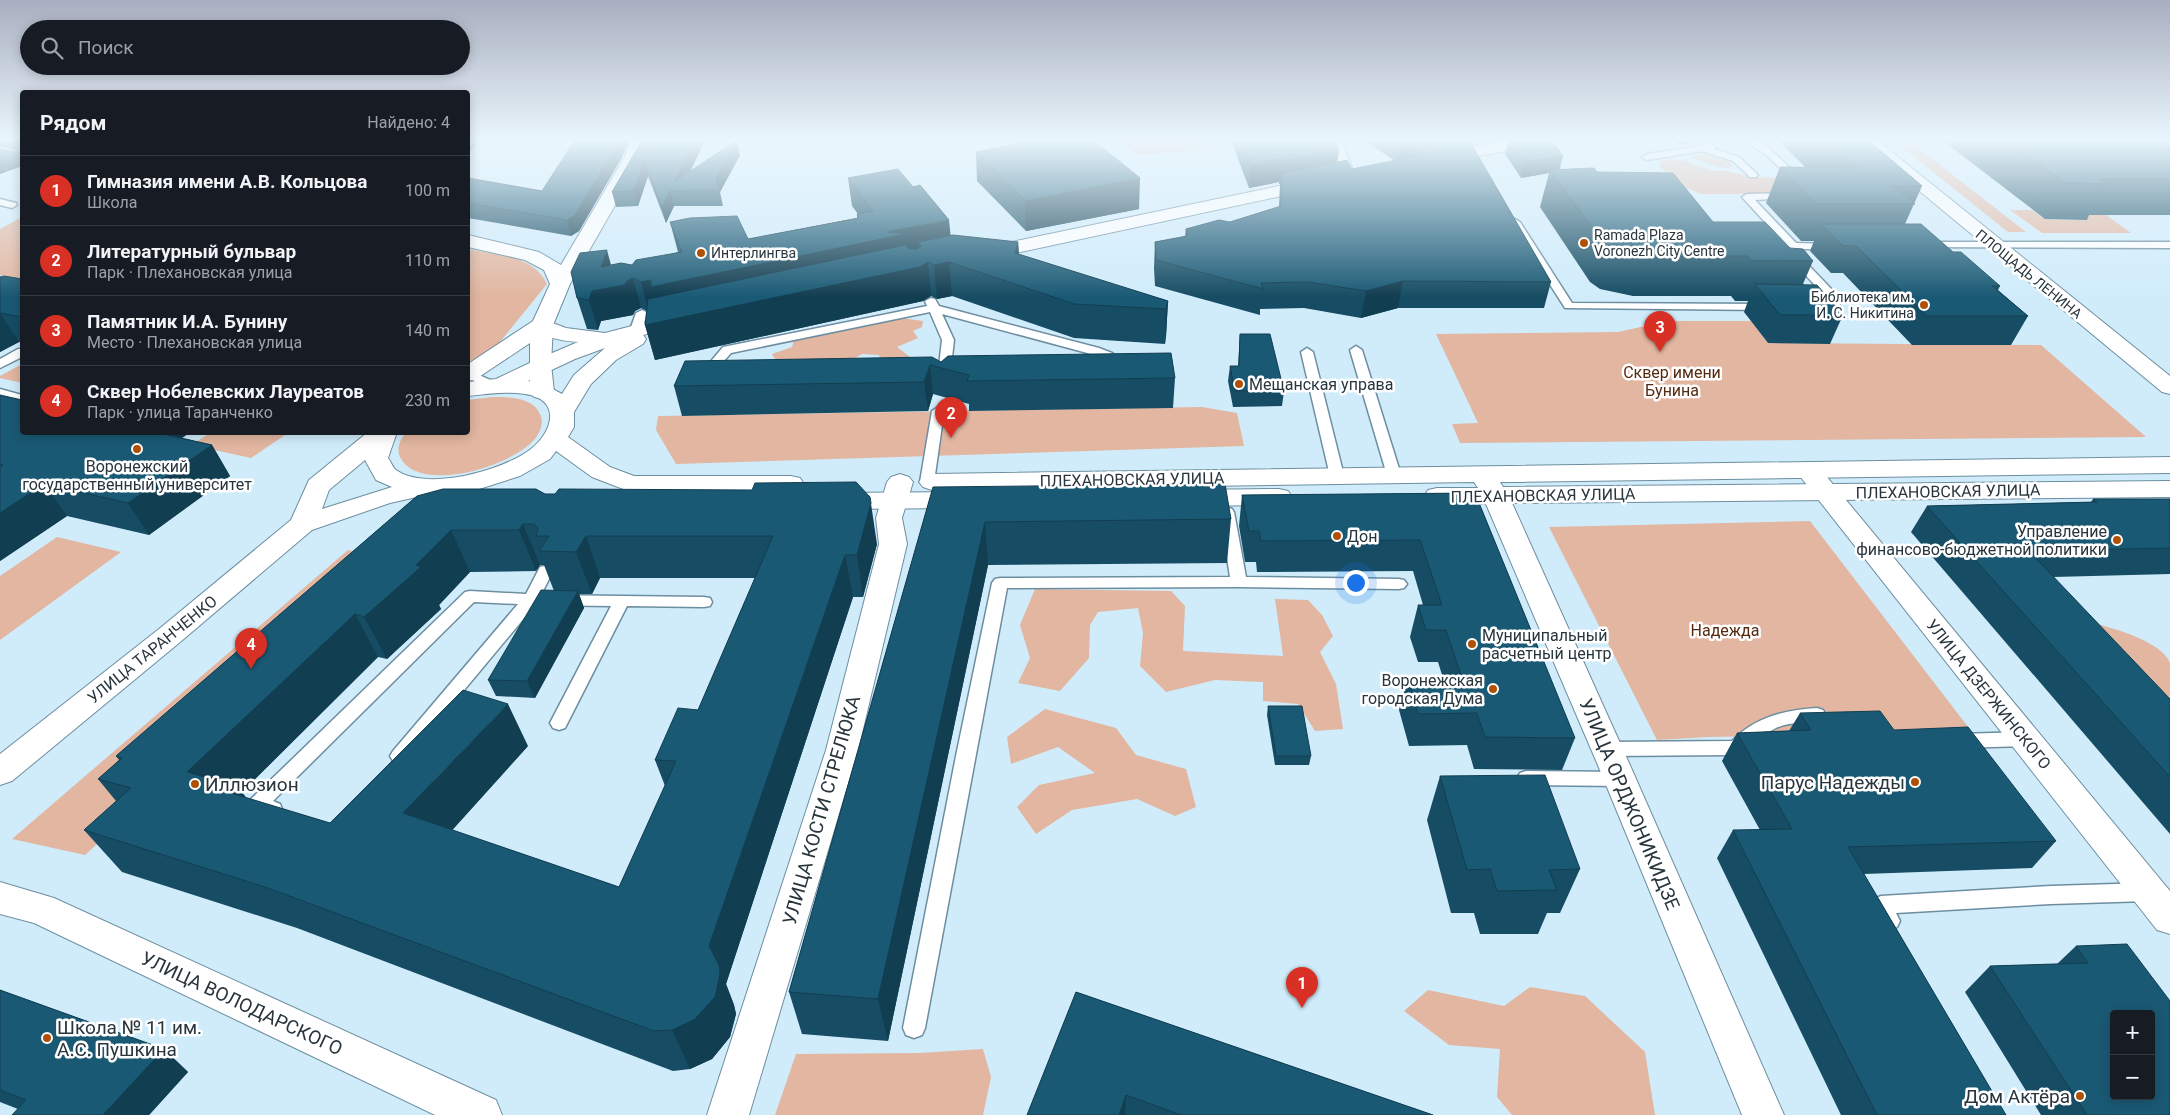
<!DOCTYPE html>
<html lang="ru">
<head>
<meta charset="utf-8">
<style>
  :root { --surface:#171b24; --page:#20242c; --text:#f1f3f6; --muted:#9ea1a6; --line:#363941; --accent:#d93025 }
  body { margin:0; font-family:Roboto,sans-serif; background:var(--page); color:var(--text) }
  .controls { position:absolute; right:15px; bottom:15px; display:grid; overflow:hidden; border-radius:5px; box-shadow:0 2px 12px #0003 }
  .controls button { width:45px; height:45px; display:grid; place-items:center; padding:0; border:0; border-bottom:1px solid var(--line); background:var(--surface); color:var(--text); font:25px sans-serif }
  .you { position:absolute; left:1355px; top:582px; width:18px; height:18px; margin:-12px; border:4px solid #fff; border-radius:50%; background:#1a73e8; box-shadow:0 0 0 8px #1a73e833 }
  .badge { display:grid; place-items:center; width:32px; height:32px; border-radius:50%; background:var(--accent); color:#fff; font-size:16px; font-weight:700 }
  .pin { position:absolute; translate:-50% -41px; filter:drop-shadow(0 1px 2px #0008) }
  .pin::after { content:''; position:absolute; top:26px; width:18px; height:15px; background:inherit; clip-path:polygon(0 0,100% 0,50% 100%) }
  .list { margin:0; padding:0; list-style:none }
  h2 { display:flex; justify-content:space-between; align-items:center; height:65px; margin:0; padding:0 20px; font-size:21px }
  h2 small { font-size:16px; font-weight:400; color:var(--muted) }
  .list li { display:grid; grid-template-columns:32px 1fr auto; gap:15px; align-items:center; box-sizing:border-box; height:70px; padding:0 20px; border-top:1px solid var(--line) }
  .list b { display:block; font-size:19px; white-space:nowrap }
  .list p { margin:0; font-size:16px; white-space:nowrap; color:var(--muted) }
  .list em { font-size:16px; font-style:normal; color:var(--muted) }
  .icon { flex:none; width:28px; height:28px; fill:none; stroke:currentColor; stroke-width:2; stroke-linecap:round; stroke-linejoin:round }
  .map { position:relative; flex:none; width:2170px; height:1115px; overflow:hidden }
  .search { position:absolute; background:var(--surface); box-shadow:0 2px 12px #0003; left:20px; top:20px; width:450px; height:55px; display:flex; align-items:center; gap:12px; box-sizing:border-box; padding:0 18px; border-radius:28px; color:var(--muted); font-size:19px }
  .panel { position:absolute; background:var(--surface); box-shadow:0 2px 12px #0003; left:20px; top:90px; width:450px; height:345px; border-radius:5px }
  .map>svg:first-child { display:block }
</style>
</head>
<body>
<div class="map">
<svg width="2170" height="1115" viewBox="0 0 2170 1115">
  <rect width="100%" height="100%" fill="#d0ecfb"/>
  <!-- green -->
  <path fill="#e2b6a0" d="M1119,140H1208L1205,144L1209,149L1137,155Z
    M1893,140H1908L2026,232H2008Z
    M1706,153L1726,160L1733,165L1729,168L1719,167L1693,159L1692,156Z
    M1670,159L1686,161L1713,171H1726L1752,177L1787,178L1781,194H1701L1684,187L1659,166L1662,161Z
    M2010,210H2032L2045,219L2085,220L2080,215H2106L2131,233H2042Z
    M22,217V279L0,275V229Z
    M468,249C495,255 534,255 547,284L495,348L468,362Z
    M901,318L923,321L922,327L913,331L918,338L897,347L910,357L906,366H882L879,355L862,354L845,364L779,366L772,354L792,347L794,340Z
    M1668,321H1751L1768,343L2041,345L2146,437L1460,443L1452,424L1478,423L1436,334L1618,332Z
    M22,364V383L0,378V376Z
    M492,397C508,397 533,397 540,414C544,422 541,429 537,436C518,465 419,496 400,457C396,449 400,439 406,433L468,432V400Z
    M1202,407L1237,413L1244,446L676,464L656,430L658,416Z
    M210,433H288L251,458L191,445Z
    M1810,521L1972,732L1709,737L1657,740L1549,527Z
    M57,537L121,552L0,640V576Z
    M348,550L406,565L85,855L12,839Z
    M1035,589L1171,591L1185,606L1183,651L1283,656L1275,599L1308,600L1322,615L1333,636L1320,652L1336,684L1343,729L1315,731L1298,704L1263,701V682L1215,680L1166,692L1140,666L1143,633L1138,608L1098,612L1090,625L1089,658L1060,691L1018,683L1030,658L1020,625Z
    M2093,623C2113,628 2163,642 2170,663C2170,675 2170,699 2170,713Z
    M1045,709L1116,728L1136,755L1186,769L1196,807L1175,816L1137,799L1072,810L1036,834L1017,807L1039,785L1095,773L1058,747L1011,764L1007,737Z
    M1530,987L1585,996L1645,1052L1655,1115H1512L1497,1097L1500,1049L1449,1045L1404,1011L1428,990L1504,1006Z
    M983,1049L991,1077L983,1115H775L796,1054L919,1053Z"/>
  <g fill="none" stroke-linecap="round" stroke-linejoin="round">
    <defs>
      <path id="lane" d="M1742,140H1754L1770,149L1804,181L1799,184L1796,183L1764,153Z
        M1711,144L1716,147L1714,149L1739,157L1758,175L1756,177H1750L1733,161L1702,151L1647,160L1642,157L1647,154Z
        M1788,193L1791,194V198L1755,200L1796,243L1835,244L1836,246L1831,249H1793L1838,296L1840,305L1838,307L1810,309L1808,307L1810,305L1828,302V299L1780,248L1779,246L1780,244L1784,243L1742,197L1747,194Z
        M0,199L16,203L17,205L12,208L0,205Z
        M1515,219L1520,222L1572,303L1766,304L1772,307L1766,310L1565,308L1510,222Z
        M1927,242H2170V248L1923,247L1922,245Z
        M931,298L935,299L939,306L1099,348L1112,353L1126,364L1119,371L1098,374H951L948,380H940L938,374L736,378L715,372L712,360L723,347L927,306L925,301ZM930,312L942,340L939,366L737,370L725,367L724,361L731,353ZM942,314L1091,354L1112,364L1098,366H951L954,340Z
        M642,310L648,313L640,332H632L630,330L636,313Z
        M1356,346L1362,350L1401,475L1399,478H1389L1387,475L1350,350Z
        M1307,348L1313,352L1344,476L1337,480L1330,476L1301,352Z
        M18,349H22V357L0,368V359Z
        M468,370L497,383L499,386L493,390L468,378Z
        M0,389L22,395V402L0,414V405L10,399L0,397Z
        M938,407L944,411L934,482L927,486L920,482L932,411Z
        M1227,507L1232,509L1234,512L1246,577L1399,579L1404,580L1407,584L1404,588L1399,589L1239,587L1007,588L925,1028L922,1035L914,1038L906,1035L903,1028L956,756L992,583L995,579L1000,578L1230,577L1220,512L1222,509Z
        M545,566L550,567L553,571L541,595L704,597L710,598L712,602L710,606L704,607L627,606L565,728L559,730L553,728L550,723L611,606L535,605L405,761L399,763L393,761L390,756L393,751L518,604L474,602L273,801L280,804L282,809L280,814L273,817L251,809L249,804L251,799L465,592L470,591L526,594L540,567Z
        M1817,708L1823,710L1826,715L1823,720C1808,724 1791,721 1776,728C1761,735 1748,751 1736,755L1607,756L1601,754L1598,749L1601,744L1607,742L1732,741C1755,717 1785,710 1817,708Z
        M2026,732L2032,734L2035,739L2032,744L2026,746L1959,748L1953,746L1950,741L1953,736L1959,734Z
        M1526,771L1620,772L1626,774L1629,779L1626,784L1620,786L1526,785L1520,783L1517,778L1520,773Z
        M2148,883L2155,886L2158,892L2155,898L2148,901L2051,904L1896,913L1900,921L1897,927L1890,930L1883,927L1871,905L1874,899L1881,896L2051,886Z"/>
      <path id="street" d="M632,140H648L642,158L570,284L553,325L551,364L554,392L550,397L542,399L534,397L530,392V343L476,379L468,381V364L533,321L550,284L544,270L525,260L468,247V235L539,252L561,265L624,158Z
        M1325,140H1341L1356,177L1353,181L1347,182L1341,181Z
        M1808,462L1817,465L2170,891V934L2157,930L1799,475L1795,470L1799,465Z
        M900,474L909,477L913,482L902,518L907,544L858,750L749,1115H707L826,750L879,544L876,518L887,482L891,477Z
        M0,882L54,898L496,1100L502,1115H435L34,923L0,914Z"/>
      <path id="secondary" d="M1508,140H1545L1543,144L1537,145L1438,164L1432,163L1429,159L1432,155L1438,154Z
        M1858,140H1877L2170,376V394L2162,392Z
        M1317,178L1323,179L1326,183L1323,187L983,260L976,258L973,254L976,250L983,248Z
        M682,313L690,314L693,319L690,324L643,335L646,339L643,344L616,360L591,384L574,412V427L568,437L610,467L634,476H791L800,478L804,484L800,490L791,492H631L592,477L556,451L550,459L520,476L476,490L440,494H430L390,503L312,530L179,643L12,781L0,785V754L159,629L291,520L309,480L368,432H397L388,458C391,462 393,468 396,470C427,492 504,470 531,449C554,431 561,399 525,394C506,391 487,394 468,396V382L496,379L538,359L578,342C563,341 541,338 531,325L534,320L542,319L566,328L605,333ZM605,348L574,375L562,394L545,385L528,381L575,359ZM365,460L376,480L392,487L322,509L329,490Z
        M2170,457V473L1500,482L1503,487L2170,481V497L1512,503L1629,763L1784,1115H1742L1597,763L1486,504H1437L1428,502L1424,496L1428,490L1437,488H1478L1474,482L932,490L923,487L919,482L923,477L932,474Z
        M1279,489L1288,491L1292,497L1288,503L1279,505L1190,506L1181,504L1177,498L1181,492L1190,490Z
        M967,492L976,494L980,500L976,506L967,508L832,509L823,507L819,501L823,495L832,493Z"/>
    </defs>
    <!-- lane casing -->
    <use href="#lane" stroke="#6d8ea0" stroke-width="3"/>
    <!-- street casing -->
    <use href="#street" stroke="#6d8ea0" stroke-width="2"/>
    <!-- secondary casing -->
    <use href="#secondary" stroke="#6d8ea0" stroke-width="2"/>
    <!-- lane -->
    <use href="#lane" fill="#fff" fill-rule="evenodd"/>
    <!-- street -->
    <use href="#street" fill="#fff" fill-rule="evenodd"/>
    <!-- secondary -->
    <use href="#secondary" fill="#fff" fill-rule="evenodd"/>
  </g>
  <!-- wall -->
  <path fill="#164d64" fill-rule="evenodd" d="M0,140H22V166L0,174L16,152V150L0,147Z
    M641,140H705L690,172L740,155L720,192L723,206H674L666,223L648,176L638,206L616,207L612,192L640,144Z
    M1013,140H1093L1139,209L1026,231L977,181L976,152L1016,144Z
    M1231,140H1334L1339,149L1337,163L1352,169L1395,161L1364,140H1469L1551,282L1544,308H1398L1361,318L1304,308L1260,309V315L1155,286L1154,268L1155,242L1185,237L1186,229L1230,222L1279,207L1280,184H1279V182L1249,188Z
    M1508,140H1551L1563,156L1559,169L1597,172L1713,222L1790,248L1813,261L1803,284L1843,315L1830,344L1768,343L1744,312L1748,301H1735L1731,296H1633L1600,289L1590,282L1540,207L1549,173L1521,178L1505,154Z
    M1670,140H1710L1680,145Z
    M1778,140H1868L1922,186L1905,224L1953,252L2000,286L1998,290L2028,316L2011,345H1912L1843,273H1831L1810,251L1814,241H1801L1766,203L1780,167H1805Z
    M1942,140H2170V215H2089L2087,220L2045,219Z
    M622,157L579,231L571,236L468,218V178L542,191Z
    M848,178L951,235L1018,242L1019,254L1168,301L1166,336L1165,344L1074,338L952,296L937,299L931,296L923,301L655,360L645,325L647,311L641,308L635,311L633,315L601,321L598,330L587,329L577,298L611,265H632L678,252L670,222L748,239L857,218V214H858L852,206Z
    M0,277L22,279V343L19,342L0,352Z
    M1240,334L1284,391L1282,406L1233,407L1228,381L1230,366H1238Z
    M941,362L1175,378L1173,408L969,411V404L933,394L928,411L682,416L674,386Z
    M0,395L182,438L212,445L230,476L149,535L67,516L0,561Z
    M933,487L1231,519L1227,563L988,565L888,1041L802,1034L789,992Z
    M1475,493L1575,738L1562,770L1474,769L1467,745L1409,746L1399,710L1408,678H1443L1438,662H1418L1410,637L1418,605H1423L1413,571L1257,572L1256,562H1245L1239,526L1242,495Z
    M545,494L877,544L863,597H853L726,984L734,1005L736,1014L730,1037L712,1059L690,1069L673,1071L297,928L122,872L84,830L116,801L98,779L119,760L116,756L417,496ZM540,565H544L554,591L488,680L496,696L535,698L584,608L579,594H592L600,578H755L698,710L655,760L665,786L619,887L452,830L528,746L330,823L246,798L242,792L378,657L387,659L441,609L439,605L470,572L536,571Z
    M2093,499H2170V574L2053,577L2170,699V834L1911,532L1927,506L2091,502Z
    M1268,706L1311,756L1309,765H1275L1267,715Z
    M1800,713L1894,730L2056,841L2032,868L1864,874L2006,1115H1841L1717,858L1733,830H1760L1722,761L1737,733L1789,731Z
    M1440,776L1580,869L1560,913H1547L1538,934H1480L1474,913H1451L1427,820Z
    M2076,946L2170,1001V1115H2041L1965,992L1990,966L2057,964Z
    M0,990L164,1049L188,1072L149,1115H12L18,1109L0,1102Z
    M1076,992L1433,1115H1027Z"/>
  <!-- shaded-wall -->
  <path fill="#123e51" d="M468,140H473L475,147L468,152Z
    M620,140H630L622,157L579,231L571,236L567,220Z
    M695,140H705L681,191L674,182Z
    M737,140L740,155L720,192L716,179Z
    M1399,140H1457L1416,147L1415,157L1395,161Z
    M1682,140H1710L1680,145Z
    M1339,149L1336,172L1282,174L1280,184H1279L1282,161Z
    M22,152V166L0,174V160Z
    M1563,156L1559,172L1550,170L1549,173L1521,178L1524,162Z
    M1282,158L1279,182L1249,188L1251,165Z
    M644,161L648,176L638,206L634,191Z
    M1140,178L1139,209L1026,231L1025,201Z
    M670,191L674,206L666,223L662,207Z
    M949,220L952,249L921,246L918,242L920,255L649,312L641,282Z
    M1018,242L1020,275L1015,253Z
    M607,250L615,280L627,281L633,278L641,308L635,311L633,315L601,321L598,330L589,300Z
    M928,262L931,296L923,301L655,360L645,325Z
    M949,262L952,296L937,299L934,265Z
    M1403,281L1398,308L1361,318L1366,291Z
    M1168,301L1166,336L1165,344L1166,309Z
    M0,313L19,342L0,352Z
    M930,365L933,394L928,411L924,382Z
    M135,432H191L151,459Z
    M212,445L230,476L149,535L128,503Z
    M44,484L67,516L0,561V513Z
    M870,497L877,544L863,597L857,555Z
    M985,522L988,565L888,1041L878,999Z
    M523,524L540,565L536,571L519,530Z
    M451,530L470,572L439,605L441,609L387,659L364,617Z
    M586,536L600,578L592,594L576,552Z
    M845,555L853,597L726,984L734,1005L736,1014L730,1037L712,1059L690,1069L672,1030L709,946Z
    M578,591L584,608L535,698L527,681Z
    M355,614L378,657L242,792L269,829L187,772Z
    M508,704L528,746L429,856L403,813Z
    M164,1049L188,1072L149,1115H103Z
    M1126,1095L1125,1115H1119Z"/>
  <!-- building -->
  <path fill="#1a5974" stroke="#123e51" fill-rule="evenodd" d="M17,140H22V152L0,160V149L16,152Z
    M575,140H620L574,216L567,220L468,203V178L542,191Z
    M641,140H695L674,182L737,140L716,179L720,190L670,191L662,207L644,161L634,191L612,192L640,144Z
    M1035,140H1093L1140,178L1025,201L976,152Z
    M1242,140H1334L1339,149L1282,161V158L1251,165Z
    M1453,140H1469L1551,282L1403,281L1366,291L1308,282L1261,283L1263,289L1156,260L1155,242L1187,236L1186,229L1219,220L1230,222L1281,206L1282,174L1347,160L1352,169L1427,154L1416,147Z
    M1510,140H1551L1563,156L1524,162Z
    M1827,140H1868L1922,186H1894L1915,204H1816L1780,167L1858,168Z
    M2005,140H2050L2054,143H2061V140H2170V179H2100L2108,184L2065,183Z
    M1594,168L1597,172L1673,173L1713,222H1765L1790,248L1803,249L1813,261H1751L1747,256H1647L1612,248L1602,242L1550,170Z
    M898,169L913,187L920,185L949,220L887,232L906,234L651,287V280L641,282L633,278L627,281L625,285L592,291L589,300L577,298L571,272L580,253L607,250L601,267L621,263L632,265L636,260L682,252L670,222L690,218L737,216L748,239L859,218L857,214L873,211L848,178Z
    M1821,224H1921L1953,252H1961L2000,286H1992L2028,316H1927L1856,246H1843Z
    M953,235L1018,242L1015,253L1168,301L1166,309L1074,304L949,262L934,265L928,262L920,267L645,325L648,299L905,245L909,249H917L921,246L918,242Z
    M4,276L22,279V317L0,313V277Z
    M1755,284L1817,285L1843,315H1780Z
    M1240,334H1270L1284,391H1235L1230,366H1239Z
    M1171,353L1175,378L967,381L969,375L930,365L924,382L674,386L685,361L932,357L941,362L948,356Z
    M0,395L22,400V432H154L212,445L128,503L44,484L0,513V466L3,465L0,464Z
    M856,482L870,497L871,503L857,555H845L709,946L719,965L720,974L715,997L695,1019L672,1030L654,1031L265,887L84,830L131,788L98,779L122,758L116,756L417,496L443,489H536L545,494H555L559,489L752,490L755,483ZM523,524H534L538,528L536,536H549L539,551L576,552L586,536H773L698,710L678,708L655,760L676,761L619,887L403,813L508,704L463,690L330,823L231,793L238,787L187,772L355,614L364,617L421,567L416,565L451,530H519Z
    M1225,484L1231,519L985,522L878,999L789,992L933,487Z
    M1475,493L1575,738L1485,737L1477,713L1418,714L1408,678H1462L1446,630H1426L1418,605H1442L1420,540L1261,541L1259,531H1249L1242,495Z
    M2093,499H2170V548L2029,551L2170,699V777L1927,506L2097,502Z
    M541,590L578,591L527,681L488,680Z
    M1268,706H1302L1311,756H1276Z
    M1880,711L1894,730L1968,727L2056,841L1848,847L2006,1115H1877L1733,830L1792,829L1737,733L1811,730L1800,713Z
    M1545,775L1580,869L1549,870L1557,890L1497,891L1490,869L1467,870L1440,776Z
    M2127,944L2170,1001V1115H2087L1990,966L2088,963L2076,946ZM2114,1014H2151V1096H2114Z
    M0,990L164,1049L103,1115H12L26,1100L0,1090Z
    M1076,992L1433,1115H1181L1126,1095L1119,1115H1027Z"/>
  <!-- sky -->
  <linearGradient id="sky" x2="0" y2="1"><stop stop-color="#a8aebf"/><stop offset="0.47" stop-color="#eaf6fd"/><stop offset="1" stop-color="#eaf6fd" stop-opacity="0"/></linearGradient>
  <rect width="2170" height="297" fill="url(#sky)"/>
  <!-- markers -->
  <g fill="#b05007" stroke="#fff" stroke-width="2">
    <circle cx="1584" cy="243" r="5"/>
    <circle cx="701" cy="253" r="5"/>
    <circle cx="1924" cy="305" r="5"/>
    <circle cx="1239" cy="384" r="5"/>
    <circle cx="137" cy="449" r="5"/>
    <circle cx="1337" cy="536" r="5"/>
    <circle cx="2117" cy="540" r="5"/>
    <circle cx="1472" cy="644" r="5"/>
    <circle cx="1493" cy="689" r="5"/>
    <circle cx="1915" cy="782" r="5"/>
    <circle cx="195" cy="784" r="5"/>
    <circle cx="47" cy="1038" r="5"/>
    <circle cx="2080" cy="1096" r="5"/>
  </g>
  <g text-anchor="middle" stroke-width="5" stroke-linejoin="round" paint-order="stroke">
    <!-- far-poi labels -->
    <g font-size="14" fill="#28353d" stroke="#fff" text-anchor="start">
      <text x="1594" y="240">Ramada Plaza<tspan x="1594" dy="16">Voronezh City Centre</tspan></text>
      <text x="711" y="258">Интерлингва</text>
      <text x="1914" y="302" text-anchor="end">Библиотека им.<tspan x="1914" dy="16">И. С. Никитина</tspan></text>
    </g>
    <!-- far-street labels -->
    <g font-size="14" fill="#28353d" stroke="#fff">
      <text transform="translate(2029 274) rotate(39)" y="5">ПЛОЩАДЬ ЛЕНИНА</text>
    </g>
    <!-- park labels -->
    <g font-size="16" fill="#562a10" stroke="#fff">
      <text x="1672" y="378">Cквер имени<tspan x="1672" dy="18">Бунина</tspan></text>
      <text x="1725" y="636">Надежда</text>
    </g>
    <!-- poi labels -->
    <g font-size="16" fill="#28353d" stroke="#fff" text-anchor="start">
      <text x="1249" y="390">Мещанская управа</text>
      <text x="137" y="472" text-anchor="middle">Воронежский<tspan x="137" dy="18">государственный университет</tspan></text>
      <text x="2107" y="537" text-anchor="end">Управление<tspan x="2107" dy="18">финансово-бюджетной политики</tspan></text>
      <text x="1347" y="542">Дон</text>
      <text x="1482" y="641">Муниципальный<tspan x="1482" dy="18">расчетный центр</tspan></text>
      <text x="1483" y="686" text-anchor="end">Воронежская<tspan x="1483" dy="18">городская Дума</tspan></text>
    </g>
    <!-- street labels -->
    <g font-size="16" fill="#28353d" stroke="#fff">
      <text transform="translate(1132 479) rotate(-1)" y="6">ПЛЕХАНОВСКАЯ УЛИЦА</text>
      <text transform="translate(1948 491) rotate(-1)" y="6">ПЛЕХАНОВСКАЯ УЛИЦА</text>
      <text transform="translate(1543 495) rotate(-1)" y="6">ПЛЕХАНОВСКАЯ УЛИЦА</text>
      <text transform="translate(152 649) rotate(-39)" y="6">УЛИЦА ТАРАНЧЕНКО</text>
      <text transform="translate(1989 694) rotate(51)" y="6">УЛИЦА ДЗЕРЖИНСКОГО</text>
    </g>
    <!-- near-poi labels -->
    <g font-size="19" fill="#28353d" stroke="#fff" text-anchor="end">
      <text x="1905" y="789">Парус Надежды</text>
      <text x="205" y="791" text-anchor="start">Иллюзион</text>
      <text x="57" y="1034" text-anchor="start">Школа № 11 им.<tspan x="57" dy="22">А.С. Пушкина</tspan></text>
      <text x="2070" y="1103">Дом Актёра</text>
    </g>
    <!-- near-street labels -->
    <g font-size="19" fill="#28353d" stroke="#fff">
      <text transform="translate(1630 804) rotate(67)" y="7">УЛИЦА ОРДЖОНИКИДЗЕ</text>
      <text transform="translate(821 810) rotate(-74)" y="7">УЛИЦА КОСТИ СТРЕЛЮКА</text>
      <text transform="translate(242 1003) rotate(25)" y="7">УЛИЦА ВОЛОДАРСКОГО</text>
    </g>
  </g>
</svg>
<div class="controls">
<button>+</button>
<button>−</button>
</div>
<div class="you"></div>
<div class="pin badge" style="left:1302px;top:1008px">1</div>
<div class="pin badge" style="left:951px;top:438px">2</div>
<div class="pin badge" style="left:1660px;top:352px">3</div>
<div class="pin badge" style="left:251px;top:669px">4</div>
<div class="search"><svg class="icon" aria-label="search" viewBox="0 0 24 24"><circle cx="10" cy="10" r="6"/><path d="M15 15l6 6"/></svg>Поиск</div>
<section class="panel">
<h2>Рядом<small>Найдено: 4</small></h2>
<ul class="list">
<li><span class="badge">1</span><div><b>Гимназия имени А.В. Кольцова</b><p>Школа</p></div><em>100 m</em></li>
<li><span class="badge">2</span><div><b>Литературный бульвар</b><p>Парк · Плехановская улица</p></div><em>110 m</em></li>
<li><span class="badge">3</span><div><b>Памятник И.А. Бунину</b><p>Место · Плехановская улица</p></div><em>140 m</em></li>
<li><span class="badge">4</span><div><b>Сквер Нобелевских Лауреатов</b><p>Парк · улица Таранченко</p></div><em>230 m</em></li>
</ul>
</section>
</div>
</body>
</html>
